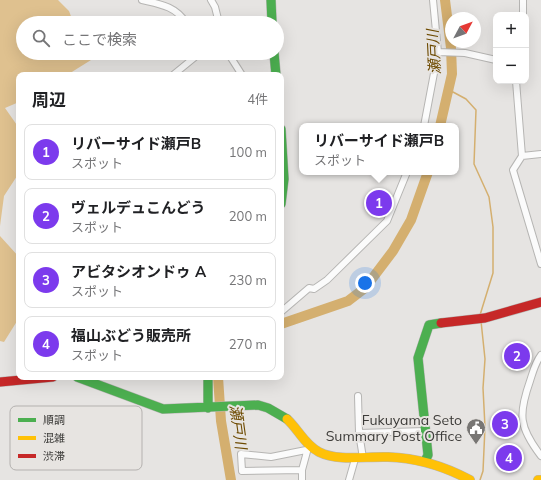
<!DOCTYPE html>
<html lang="ja">
<head>
<meta charset="utf-8">
<style>
  :root { --surface:#fff; --page:#f2f2f2; --text:#202124; --muted:#757577; --line:#e0e0e0; --accent:#7c3aed }
  body { margin:0; font-family:Mulish,"Noto Sans JP",sans-serif; background:var(--page); color:var(--text) }
  .controls { position:absolute; right:12px; top:12px; display:grid; overflow:hidden; border-radius:8px; box-shadow:0 4px 16px #0002 }
  .controls button { width:36px; height:36px; display:grid; place-items:center; padding:0; border:0; border-bottom:1px solid var(--line); background:var(--surface); color:var(--text); font:20px sans-serif }
  .compass { position:absolute; left:445px; top:12px; width:36px; height:36px; border-radius:50%; background:var(--surface); box-shadow:0 4px 16px #0002; rotate:49deg }
  .you { position:absolute; left:365px; top:283px; width:14px; height:14px; margin:-10px; border:3px solid #fff; border-radius:50%; background:#1a73e8; box-shadow:0 0 0 6px #1a73e833 }
  .badge { display:grid; place-items:center; width:26px; height:26px; border-radius:50%; background:var(--accent); color:#fff; font-size:13px; font-weight:700 }
  .pin { position:absolute; translate:-50% -50%; border:2px solid #fff; box-shadow:0 1px 4px #0006 }
  .popup { position:absolute; left:299px; top:123px; width:160px; height:52px; box-sizing:border-box; display:grid; place-content:center; border-radius:8px; background:var(--surface); filter:drop-shadow(0 1px 3px #0005); font-size:13px; white-space:nowrap; color:var(--muted) }
  .popup b { font-size:15px; color:var(--text) }
  .popup::after { content:''; position:absolute; left:50%; top:100%; margin-left:-8px; border:8px solid transparent; border-top-color:var(--surface) }
  .list { margin:0; padding:0; list-style:none }
  h2 { display:flex; justify-content:space-between; align-items:center; height:52px; margin:0; padding:0 16px; font-size:17px }
  h2 small { font-size:13px; font-weight:400; color:var(--muted) }
  .list li { display:grid; grid-template-columns:26px 1fr auto; gap:12px; align-items:center; box-sizing:border-box; height:56px; margin:0 8px 8px; padding:0 8px; border:1px solid var(--line); border-radius:8px }
  .list b { display:block; font-size:15px; white-space:nowrap }
  .list p { margin:0; font-size:13px; white-space:nowrap; color:var(--muted) }
  .list em { font-size:13px; font-style:normal; color:var(--muted) }
  .icon { flex:none; width:22px; height:22px; fill:none; stroke:currentColor; stroke-width:2; stroke-linecap:round; stroke-linejoin:round }
  .map { position:relative; flex:none; width:541px; height:480px; overflow:hidden }
  .search { position:absolute; background:var(--surface); box-shadow:0 4px 16px #0002; left:16px; top:16px; width:268px; height:44px; display:flex; align-items:center; gap:10px; box-sizing:border-box; padding:0 14px; border-radius:22px; color:var(--muted); font-size:15px }
  .panel { position:absolute; background:var(--surface); box-shadow:0 4px 16px #0002; left:16px; top:72px; width:268px; height:308px; border-radius:8px }
  .map>svg:first-child { display:block }
</style>
</head>
<body>
<div class="map">
<svg width="541" height="480" viewBox="0 0 541 480">
  <rect width="100%" height="100%" fill="#e6e4e2"/>
  <!-- forest -->
  <path fill="#dfc18f" d="M0,0H58L69,11L72,19L82,23H23V53H96L91,60L67,75H19V102L5,108L19,128V173L4,196L0,226Z
    M0,236L19,257V318L4,342L0,341Z"/>
  <g fill="none" stroke-linecap="round" stroke-linejoin="round">
    <!-- stream -->
    <path stroke="#d4af6f" stroke-width="1.5" d="M447,95L453,92L466,99L476,110L474,164L489,197L493,227V273L480,315
      M480,480L483,471L485,427L483,388L485,359L481,321"/>
    <!-- river -->
    <path stroke="#d4af6f" stroke-width="10" d="M440,126L452,74L451,48L445,0
      M281,324L348,301L365,288L393,251L411,220L428,172
      M218,377L221,421L231,480"/>
    <defs>
      <path id="street" d="M142,0C159,4 176,6 186,23
        M211,0L215,7L219,23
        M523,15V0
        M438,52L465,53L496,60
        M228,53L242,75
        M173,75L200,53
        M516,81L522,156L513,170L541,264
        M424,126L438,52L433,0
        M522,156L541,154
        M281,312L309,288L314,289L327,280L387,221L407,172
        M541,355C535,363 533,372 530,381C518,415 519,427 541,456
        M358,396L359,433L363,458
        M359,433L425,431
        M302,470L242,471L241,454L271,457L306,450
        M302,480V470L308,448
        M349,480L355,459"/>
      <path id="fast" d="M271,0L272,23
        M274,53L276,75
        M281,129L284,179L281,204
        M77,377L163,409L258,405L268,408L287,419
        M208,377V408
        M425,461L428,455L418,358L429,325L441,323"/>
      <path id="slow" d="M287,419C298,429 305,445 319,452C339,462 366,456 388,457C418,458 444,466 470,480
        M538,480H541"/>
      <path id="jam" d="M441,323L485,318L541,302
        M0,382L53,377"/>
    </defs>
    <!-- street casing -->
    <use href="#street" stroke="#b6b5b3" stroke-width="8"/>
    <!-- fast casing -->
    <use href="#fast" stroke="#b6b5b3" stroke-width="10"/>
    <!-- slow casing -->
    <use href="#slow" stroke="#b6b5b3" stroke-width="10"/>
    <!-- jam casing -->
    <use href="#jam" stroke="#b6b5b3" stroke-width="10"/>
    <!-- street -->
    <use href="#street" stroke="#fbfbfb" stroke-width="6"/>
    <!-- fast -->
    <use href="#fast" stroke="#4caf50" stroke-width="9"/>
    <!-- slow -->
    <use href="#slow" stroke="#ffc107" stroke-width="9"/>
    <!-- jam -->
    <use href="#jam" stroke="#c62828" stroke-width="9"/>
  </g>
  <!-- icons -->
  <defs>
    <symbol id="civic-pin" viewBox="-11 -11 22 30"><path d="M0 17L-7.5 6A9.5 9.5 0 1 1 7.5 6Z" fill="#787674" stroke="#e7e4e1"/><path d="M-.6-6.5H3V-4.5H.6V-3L4-1V1h2V6H-6V1h2V-1L-.6-3ZM-1.2 2.5V6h2.4V2.5Z" fill="#fff"/></symbol>
  </defs>
  <g fill-rule="evenodd">
    <use href="#civic-pin" x="465" y="417" width="22" height="30"/>
  </g>
  <g text-anchor="middle" stroke-width="4" stroke-linejoin="round" paint-order="stroke">
    <!-- poi labels -->
    <g font-size="14" fill="#3c3b39" stroke="#e7e4e1" text-anchor="end">
      <text x="462" y="425">Fukuyama Seto<tspan x="462" dy="16">Summary Post Office</tspan></text>
    </g>
    <!-- water labels -->
    <g font-size="15" font-style="italic" fill="#6d4a00" stroke="#e7e4e1">
      <text transform="translate(434 52) rotate(-93)" y="5">瀬戸川</text>
      <text transform="translate(238 427) rotate(82)" y="5">瀬戸川</text>
    </g>
  </g>
  <!-- legend -->
  <rect x="10" y="406" width="132" height="64" rx="6" fill="#e7e4e1" stroke="#b4b1af" stroke-width="1"/>
  <rect x="18" y="418" width="18" height="4" fill="#4caf50"/>
  <rect x="18" y="436" width="18" height="4" fill="#ffc107"/>
  <rect x="18" y="454" width="18" height="4" fill="#c62828"/>
  <g font-size="11" fill="#3c3b39">
    <text x="43" y="424">順調</text>
    <text x="43" y="442">混雑</text>
    <text x="43" y="460">渋滞</text>
  </g>
</svg>
<div class="controls">
<button>+</button>
<button>−</button>
</div>
<svg class="compass" viewBox="-18 -18 36 36"><path d="M0-13l5 13h-10z" fill="#e53935"/><path d="M0 13l5-13h-10z" fill="#757577"/></svg>
<div class="you"></div>
<div class="pin badge" style="left:379px;top:203px">1</div>
<div class="popup"><b>リバーサイド瀬戸B</b>スポット</div>
<div class="pin badge" style="left:517px;top:356px">2</div>
<div class="pin badge" style="left:505px;top:424px">3</div>
<div class="pin badge" style="left:509px;top:458px">4</div>
<div class="search"><svg class="icon" aria-label="search" viewBox="0 0 24 24"><circle cx="10" cy="10" r="6"/><path d="M15 15l6 6"/></svg>ここで検索</div>
<section class="panel">
<h2>周辺<small>4件</small></h2>
<ul class="list">
<li><span class="badge">1</span><div><b>リバーサイド瀬戸B</b><p>スポット</p></div><em>100 m</em></li>
<li><span class="badge">2</span><div><b>ヴェルデュこんどう</b><p>スポット</p></div><em>200 m</em></li>
<li><span class="badge">3</span><div><b>アビタシオンドゥ A</b><p>スポット</p></div><em>230 m</em></li>
<li><span class="badge">4</span><div><b>福山ぶどう販売所</b><p>スポット</p></div><em>270 m</em></li>
</ul>
</section>
</div>
</body>
</html>
